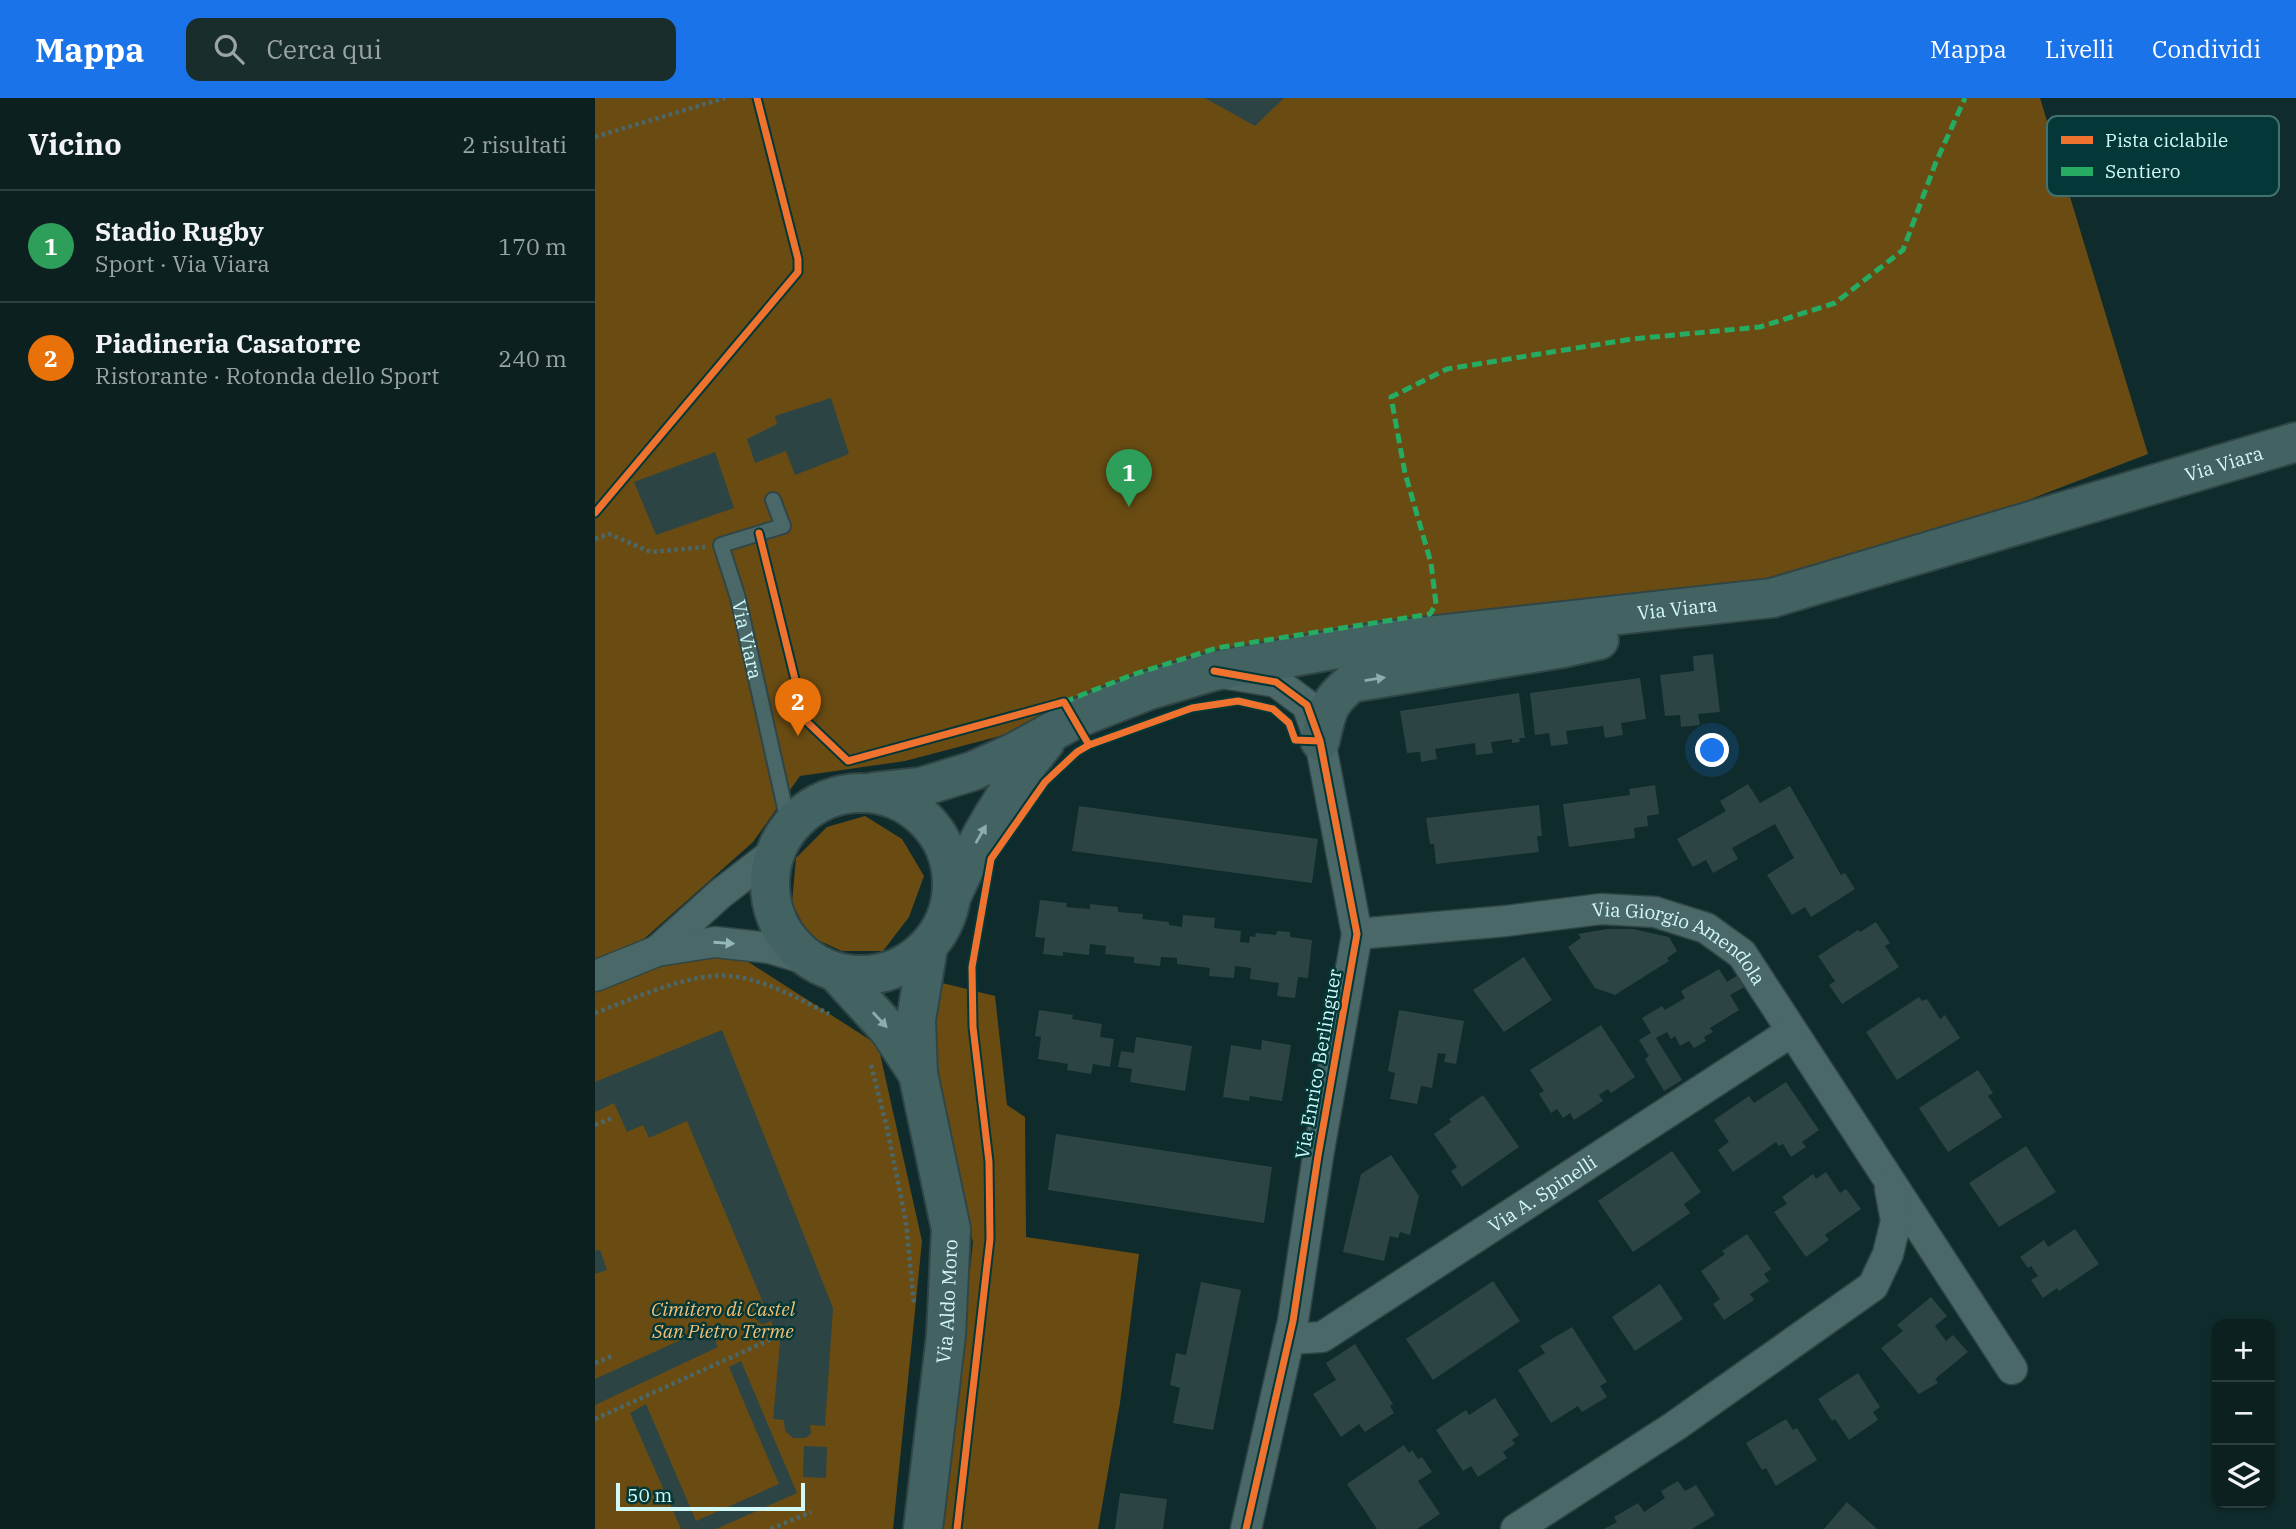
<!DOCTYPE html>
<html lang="it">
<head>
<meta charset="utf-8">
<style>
  :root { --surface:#0c2020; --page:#1a2d2d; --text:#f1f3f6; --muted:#9aa3a5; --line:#2c3e3e; --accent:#1a73e8 }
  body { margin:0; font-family:"IBM Plex Serif",serif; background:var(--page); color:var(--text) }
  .controls { position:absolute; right:21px; bottom:21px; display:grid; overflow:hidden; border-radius:14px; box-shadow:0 2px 5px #0004 }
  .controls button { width:63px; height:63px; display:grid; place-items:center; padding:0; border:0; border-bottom:2px solid var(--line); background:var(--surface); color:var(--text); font:35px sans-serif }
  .scale { position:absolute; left:21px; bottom:18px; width:189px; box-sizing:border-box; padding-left:7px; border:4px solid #d0f9f8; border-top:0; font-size:19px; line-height:24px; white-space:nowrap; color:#d0f9f8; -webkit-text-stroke:5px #043737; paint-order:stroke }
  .you { position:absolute; left:1118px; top:653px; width:24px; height:24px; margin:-18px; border:5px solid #fff; border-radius:50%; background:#1a73e8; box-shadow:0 0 0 10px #1a73e833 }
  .badge { display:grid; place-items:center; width:46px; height:46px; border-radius:50%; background:var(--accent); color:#fff; font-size:23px; font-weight:700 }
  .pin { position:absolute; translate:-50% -58px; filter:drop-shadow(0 2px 4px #0008) }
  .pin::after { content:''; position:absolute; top:37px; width:24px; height:21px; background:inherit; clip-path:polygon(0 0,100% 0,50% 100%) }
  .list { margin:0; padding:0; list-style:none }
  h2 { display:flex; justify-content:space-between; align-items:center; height:91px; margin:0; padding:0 28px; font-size:30px }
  h2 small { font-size:23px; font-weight:400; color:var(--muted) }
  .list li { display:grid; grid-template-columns:46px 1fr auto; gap:21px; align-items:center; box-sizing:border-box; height:112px; padding:0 28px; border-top:2px solid var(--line) }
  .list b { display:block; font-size:26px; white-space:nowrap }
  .list p { margin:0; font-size:23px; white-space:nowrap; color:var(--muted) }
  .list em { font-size:23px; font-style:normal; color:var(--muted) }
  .icon { flex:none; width:38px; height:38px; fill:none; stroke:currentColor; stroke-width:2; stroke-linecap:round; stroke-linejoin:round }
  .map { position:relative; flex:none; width:1701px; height:1431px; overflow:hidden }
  header { display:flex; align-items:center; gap:42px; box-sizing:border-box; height:98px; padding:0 35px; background:var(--accent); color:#fff }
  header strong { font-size:33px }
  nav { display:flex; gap:38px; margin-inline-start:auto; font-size:24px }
  .search { width:490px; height:63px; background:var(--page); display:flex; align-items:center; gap:18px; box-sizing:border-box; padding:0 24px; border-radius:14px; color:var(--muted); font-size:26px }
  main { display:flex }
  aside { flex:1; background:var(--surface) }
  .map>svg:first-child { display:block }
</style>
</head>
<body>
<header>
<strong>Mappa</strong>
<div class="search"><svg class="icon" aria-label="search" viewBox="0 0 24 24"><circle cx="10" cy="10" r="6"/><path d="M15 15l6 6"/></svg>Cerca qui</div>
<nav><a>Mappa</a><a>Livelli</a><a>Condividi</a></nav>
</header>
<main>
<aside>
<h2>Vicino<small>2 risultati</small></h2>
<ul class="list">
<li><span class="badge" style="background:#2e9e5b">1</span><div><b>Stadio Rugby</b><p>Sport · Via Viara</p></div><em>170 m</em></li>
<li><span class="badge" style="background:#e8710a">2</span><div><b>Piadineria Casatorre</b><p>Ristorante · Rotonda dello Sport</p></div><em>240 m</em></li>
</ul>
</aside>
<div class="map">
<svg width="1701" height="1431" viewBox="0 0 1701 1431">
  <rect width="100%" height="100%" fill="#102b2b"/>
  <!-- green -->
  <path fill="#6a4c13" d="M0,0H1445L1553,356L1177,500L805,539L488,616L310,663L205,678L158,744L41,848L0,862Z
    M270,718L307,741L329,778L314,819L288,853H247L214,838L197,805L201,760L232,729Z
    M144,858L283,947L327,1143L298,1431H0V887L67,864Z
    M335,882L400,898L412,1007L430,1019L431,1139L544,1156L525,1305L503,1431H347L378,1144L339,976Z"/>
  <!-- building -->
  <path fill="#2c4444" d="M610,0H689L660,28Z
    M236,300L254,356L200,377L191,353L160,365L152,341L182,326L180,318Z
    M120,354L139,410L61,437L39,384Z
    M1118,556L1125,614L1103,616L1105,627L1086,629L1085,617L1070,618L1065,577L1099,573L1098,558Z
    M1045,580L1051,621L1026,625L1028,637L1010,640L1008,628L971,633L973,646L956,648L954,635L940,637L935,595Z
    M924,595L930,640H924L925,644L917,645V641L896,644L898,655L881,657L880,645L840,651L842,661L826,664L825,654L812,655L805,613Z
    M1153,686L1165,705L1195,688L1246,777L1250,775L1260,791L1216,819L1210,809L1197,817L1172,777L1199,760L1180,726L1137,750L1143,761L1118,775L1111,762L1098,769L1082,741L1131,713L1125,703Z
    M1060,687L1064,716L1052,718L1053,728L1039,730L1040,740L974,749L968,706L1035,697L1034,691Z
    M944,707L947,738H942L944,754L841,766L839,746H835L831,720Z
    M484,708L723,741L717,785L477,753Z
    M445,802L472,805L471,809L495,811V806L523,809V814L548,816L547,821L574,824V827L587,829L588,817L620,820L619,830L646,833L645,844L654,845L655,838L660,839L661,835L681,837L682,833L695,834V839L717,842L713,880L703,879L700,900L682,898L684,885L655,881L656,870L640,868L639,880L614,878L615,870L582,866V860L566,859L565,868L539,865V859L510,856L511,848L495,846L494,857L468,854V858L448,856L450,840L440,839Z
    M1281,824L1295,845L1290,848L1304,869L1247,906L1234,887L1240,883L1223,858L1263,832L1265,834Z
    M1012,831H1038L1074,839L1082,853L1072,860L1074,863L1020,897L1000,890L973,849L986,840L983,836Z
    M929,859L957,902L909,934L878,892Z
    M1124,871L1132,884L1146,875L1153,887L1135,897L1144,912L1115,930L1118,934L1109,939L1111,943L1099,950L1094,943L1085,948L1080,938L1076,941L1072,934L1061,940L1087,982L1069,993L1050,961L1054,958L1044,942L1056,935L1047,920L1067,908L1070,912L1090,900L1086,893Z
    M1324,899L1327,903L1332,901L1345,921L1350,917L1365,940L1302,982L1271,934Z
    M444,912L478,917L477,921L507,926L505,939L519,941L515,969L498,966L496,976L472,972L473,966L443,961L446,939L440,938Z
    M804,912L869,923L861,966L849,964L851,956L843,955L837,990L826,988L822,1006L795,1001L800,975L793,973Z
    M1006,927L1040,979L1016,995L1013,991L1004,997L1008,1003L979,1022L975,1015L968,1020L962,1011L956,1015L944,996L949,993L935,972Z
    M127,932L238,1210L230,1328L215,1327L216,1335L211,1340H198L190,1333L189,1322L178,1321L185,1244L176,1223L167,1227L160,1221V1212L169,1207L92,1023L54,1040L48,1027L32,1034L19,1005L0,1014V984Z
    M541,939L597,948L590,993L535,984L537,971L523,969L526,953L539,955Z
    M667,942L696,947L687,1003L655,998L654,1003L628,999L636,947L666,952Z
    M1383,972L1398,995L1393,998L1407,1019L1353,1054L1324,1010Z
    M1191,984L1224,1032L1207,1044L1211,1049L1196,1059L1188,1046L1184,1048L1181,1044L1138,1074L1123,1052L1134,1044L1119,1022L1154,998L1159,1005Z
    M888,997L924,1049L867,1089L856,1073L862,1069L839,1036L856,1024L854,1021Z
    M461,1036L677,1069L669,1125L453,1092Z
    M1431,1048L1461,1094L1404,1129L1374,1085Z
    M1077,1053L1106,1094L1089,1106L1095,1115L1038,1154L1003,1103Z
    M796,1057L824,1098L815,1137L805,1134L803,1140L795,1138L789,1163L748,1154L766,1076Z
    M1231,1074L1245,1095L1251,1091L1266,1111L1230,1137L1234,1142L1211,1159L1179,1114L1192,1106L1187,1099L1218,1076L1221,1081Z
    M1480,1131L1504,1166L1464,1193L1462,1190L1448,1200L1436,1182L1443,1178L1436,1168L1433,1170L1425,1159L1449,1142L1453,1149Z
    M1152,1136L1176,1171L1169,1176L1174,1183L1155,1196L1159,1202L1129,1222L1118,1206L1125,1201L1106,1173L1130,1156L1127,1153Z
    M5,1152L12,1172L0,1176V1153Z
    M898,1183L925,1223L838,1282L811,1241Z
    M606,1184L646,1192L618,1332L578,1325L585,1290L575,1287L581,1255L591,1257Z
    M1065,1186L1088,1221L1040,1253L1017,1219Z
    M1336,1199L1352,1218L1340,1228L1351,1243L1358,1237L1373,1254L1340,1281L1343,1285L1324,1296L1286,1250L1308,1233L1302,1227Z
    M114,1229L123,1249L0,1307V1281Z
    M977,1229L1012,1284L1005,1288L1012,1299L987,1314L983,1308L956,1325L923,1272L950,1255L945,1248Z
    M760,1246L798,1306L795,1308L799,1315L770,1334L764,1326L746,1339L718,1296L741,1282L731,1265Z
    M146,1263L202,1395L121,1431H86L35,1315L51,1306L101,1423L184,1386L134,1269Z
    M1263,1275L1285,1309L1278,1314L1283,1322L1254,1342L1240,1321L1237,1323L1223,1301Z
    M900,1300L924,1337L917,1342L920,1346L908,1354L912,1360L883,1379L876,1368L868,1373L841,1332L871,1312L874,1317Z
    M1191,1321L1198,1332L1202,1330L1222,1362L1181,1388L1171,1370L1167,1372L1151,1345Z
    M809,1347L814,1355L817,1352L823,1361L827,1359L837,1374L823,1383L845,1416L822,1431H782L752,1386Z
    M209,1348L232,1349L231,1380L208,1379Z
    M1083,1383L1090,1393L1101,1387L1120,1417L1097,1431H1009L1022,1424L1019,1419L1043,1405L1049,1414L1070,1400L1066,1393Z
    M525,1395L572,1401L568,1431H520Z
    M1252,1404L1282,1431H1229Z"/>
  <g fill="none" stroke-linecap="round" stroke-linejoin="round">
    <defs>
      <g id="service">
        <path id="s1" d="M178,402L188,428L126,447L143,500L194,728"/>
      </g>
      <g id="minor">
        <path d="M633,576L681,584L712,607L725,643L762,836L723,1058L698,1223L651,1431"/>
        <path id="s2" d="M762,836L911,823L1006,811L1060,814L1111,830L1147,856L1417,1271"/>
        <path d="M62,853L125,796L178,755"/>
        <path d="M0,878L62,853L120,844L174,850L214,862"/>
        <path id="s3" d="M694,1241L727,1239L1196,934"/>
        <path d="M921,1431L1080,1328L1278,1188L1293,1156L1301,1123L1295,1091"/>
      </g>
      <g id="secondary">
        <path d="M725,643C732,613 732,605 756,585L968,550L1004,542"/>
        <path id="s4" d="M279,694L326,689L378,673L420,654L480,621L554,592L619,573L788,543L1177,500L1701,344"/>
        <circle cx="266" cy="786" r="91"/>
        <path d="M357,797C384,738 409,695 450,644"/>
        <path d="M241,874L294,932L323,976"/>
        <path id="s5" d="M328,1431L351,1237L356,1131L323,976L321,922L333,849"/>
      </g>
    </defs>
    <!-- service casing -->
    <use href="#service" stroke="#304545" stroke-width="18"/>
    <!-- minor casing -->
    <use href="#minor" stroke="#304545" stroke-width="33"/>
    <!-- secondary casing -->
    <use href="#secondary" stroke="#304545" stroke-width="42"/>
    <!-- path -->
    <path stroke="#4c6767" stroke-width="4.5" stroke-dasharray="3.5 3.5" stroke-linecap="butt" d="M0,39L130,0
      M0,441L14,436L56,454L110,449
      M0,915C35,902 81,881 118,878C157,874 200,899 234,916
      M276,967L292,1030L311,1124L319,1206
      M0,1027L19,1019
      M0,1265L17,1258
      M0,1321L181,1239
      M176,1431L216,1414"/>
    <!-- service -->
    <use href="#service" stroke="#4a6868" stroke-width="14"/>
    <!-- minor -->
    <use href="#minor" stroke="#4a6868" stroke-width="30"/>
    <!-- secondary -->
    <use href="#secondary" stroke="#436262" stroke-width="38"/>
    <!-- quiet -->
    <path stroke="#26ab63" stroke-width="5" stroke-dasharray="10 5" stroke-linecap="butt" d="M469,604L537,577L622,550L835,516L841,506L836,465L810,375L796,299L852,271L1037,241L1165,229L1240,205L1308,152L1341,64L1370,0"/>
    <defs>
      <path id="cycleway" d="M0,415L203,174V161L162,0
        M164,435L210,622L253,663L469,604L494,647
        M619,573L681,584L712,607L725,643L762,836L723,1058L698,1223L651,1431
        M362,1431L395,1141L394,1064L378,929L377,869L396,761L450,684L482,654L494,647L597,610L643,603L678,611L694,625L700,642L725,643"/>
    </defs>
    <!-- cycleway casing -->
    <use href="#cycleway" stroke="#043737" stroke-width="11"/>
    <!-- cycleway -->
    <use href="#cycleway" stroke="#ef722f" stroke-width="7"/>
  </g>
  <!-- one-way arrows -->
  <defs><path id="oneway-solid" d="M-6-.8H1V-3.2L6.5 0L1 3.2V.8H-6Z" transform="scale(1.75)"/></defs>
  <g fill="#8aaead">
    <use href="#oneway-solid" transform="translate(780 581) rotate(-9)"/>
    <use href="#oneway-solid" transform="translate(386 736) rotate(-60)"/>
    <use href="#oneway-solid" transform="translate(285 922) rotate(47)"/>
  </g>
  <use fill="#94b8b7" href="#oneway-solid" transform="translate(129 845) rotate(4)"/>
  <g text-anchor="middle" stroke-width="5" stroke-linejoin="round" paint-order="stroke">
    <!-- street labels -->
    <g font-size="19" fill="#d0f9f8" stroke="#043737">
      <text dy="7" stroke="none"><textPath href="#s4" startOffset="1398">Via Viara</textPath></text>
      <text dy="7" stroke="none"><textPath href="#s4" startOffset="831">Via Viara</textPath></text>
      <text dy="7" stroke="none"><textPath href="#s1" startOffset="191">Via Viara</textPath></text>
      <text dy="7" stroke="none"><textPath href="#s2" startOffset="334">Via Giorgio Amendola</textPath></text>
      <text transform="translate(723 966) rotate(-80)" y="7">Via Enrico Berlinguer</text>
      <text dy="7" stroke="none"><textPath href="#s3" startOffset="296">Via A. Spinelli</textPath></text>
      <text dy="7" stroke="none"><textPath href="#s5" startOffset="229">Via Aldo Moro</textPath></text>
    </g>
    <!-- park labels -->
    <g font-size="19" font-style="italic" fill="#f5bf73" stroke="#043737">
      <text x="128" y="1218">Cimitero di Castel<tspan x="128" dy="22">San Pietro Terme</tspan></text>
    </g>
  </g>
  <!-- legend -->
  <rect x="1452" y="18" width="232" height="80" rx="10" fill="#043737" stroke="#417171" stroke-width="2"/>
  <rect x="1466" y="38" width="32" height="8" fill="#ef722f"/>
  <rect x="1466" y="69" width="32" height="9" fill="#26ab63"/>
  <g font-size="19" fill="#d0f9f8">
    <text x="1510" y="49">Pista ciclabile</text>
    <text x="1510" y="80">Sentiero</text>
  </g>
</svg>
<div class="controls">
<button>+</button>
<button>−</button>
<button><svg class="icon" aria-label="layers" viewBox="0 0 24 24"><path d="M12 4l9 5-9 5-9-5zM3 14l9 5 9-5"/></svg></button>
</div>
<div class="scale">50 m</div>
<div class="you"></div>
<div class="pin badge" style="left:534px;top:409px;background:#2e9e5b">1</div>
<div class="pin badge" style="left:203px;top:638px;background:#e8710a">2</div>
</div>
</main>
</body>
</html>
